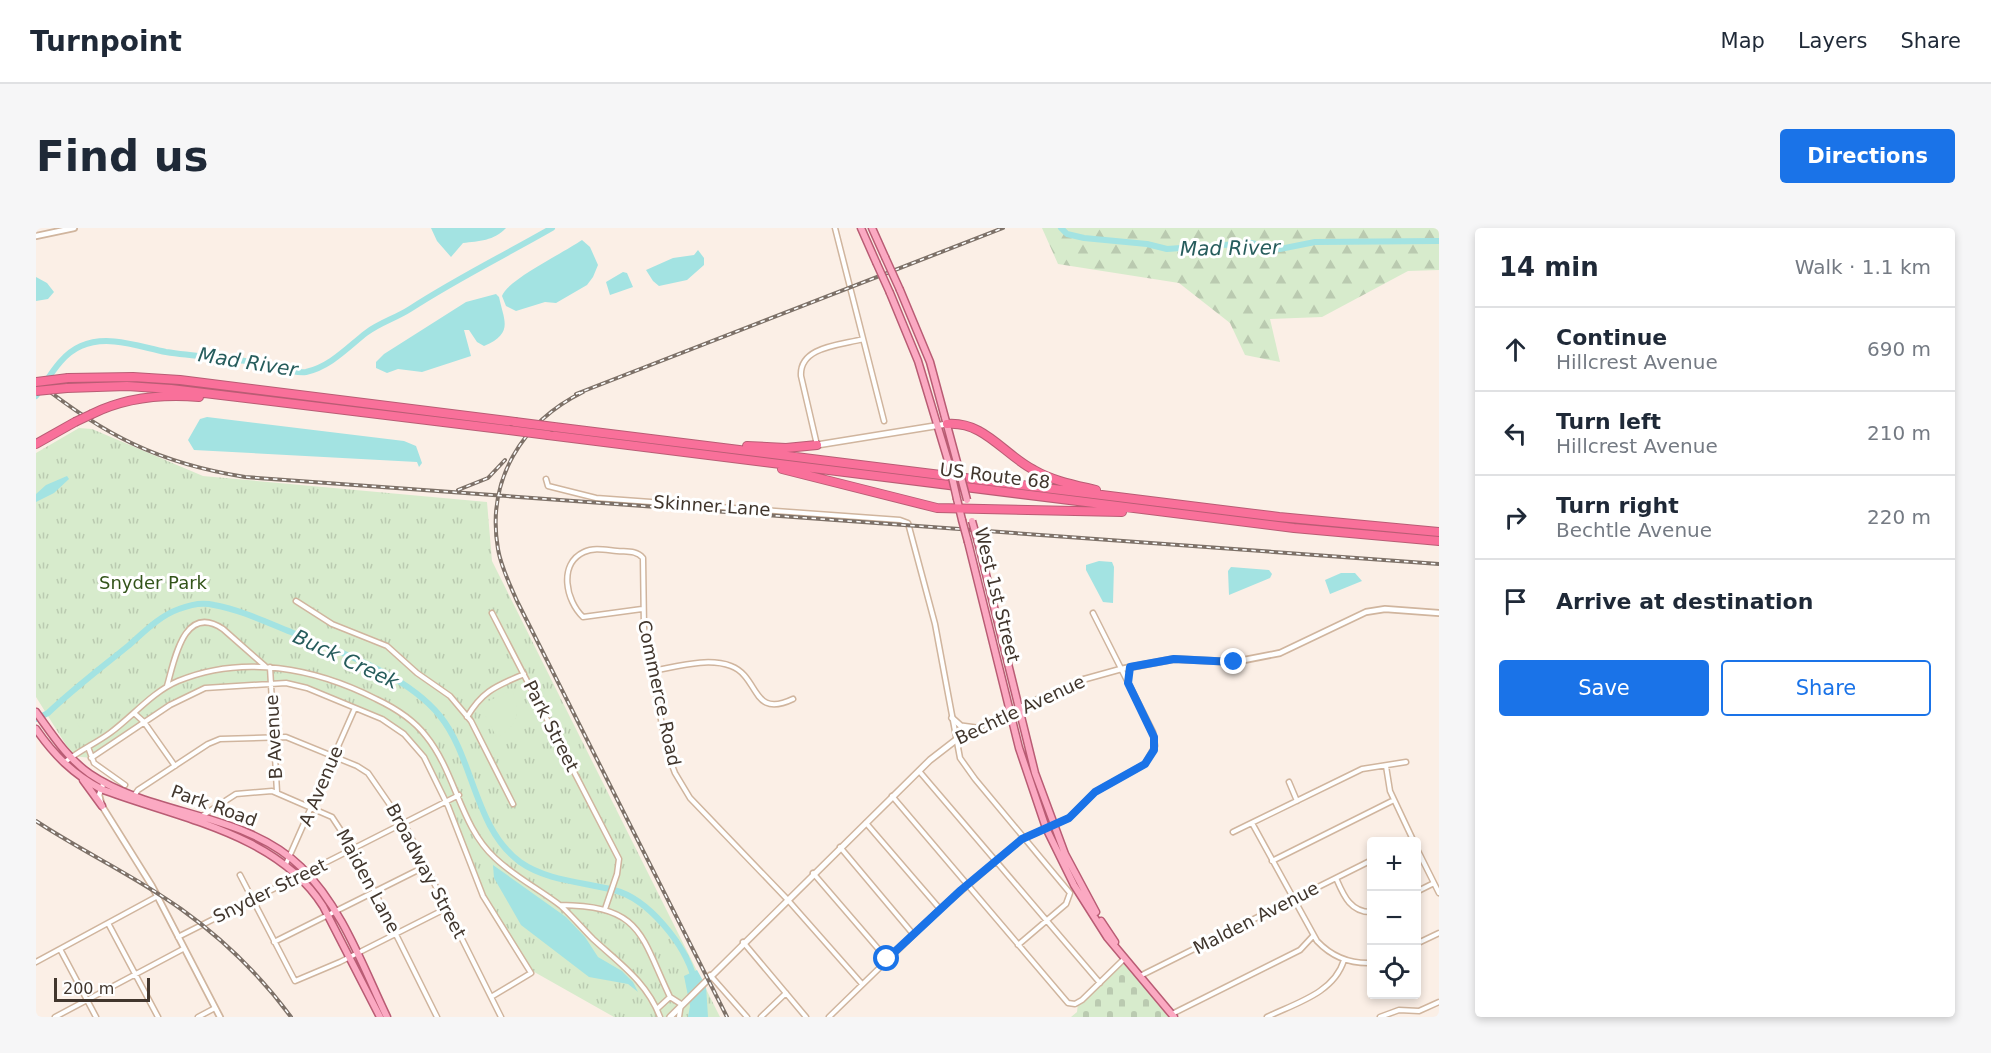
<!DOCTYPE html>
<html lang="en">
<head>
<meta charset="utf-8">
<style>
  :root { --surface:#fff; --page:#f6f6f7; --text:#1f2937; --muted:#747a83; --line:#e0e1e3; --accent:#1a73e8 }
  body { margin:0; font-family:"DejaVu Sans",sans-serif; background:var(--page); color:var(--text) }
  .controls { position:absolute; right:18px; bottom:18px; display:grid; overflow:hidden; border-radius:6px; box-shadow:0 3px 9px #0003 }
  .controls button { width:54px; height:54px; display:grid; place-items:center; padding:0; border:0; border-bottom:2px solid var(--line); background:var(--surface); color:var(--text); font:30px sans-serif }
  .scale { position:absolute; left:18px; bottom:15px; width:96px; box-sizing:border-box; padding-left:6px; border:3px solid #41362d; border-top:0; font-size:16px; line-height:21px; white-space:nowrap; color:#41362d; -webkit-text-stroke:4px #fff; paint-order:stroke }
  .stop { position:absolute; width:18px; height:18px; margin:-14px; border:4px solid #1a73e8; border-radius:50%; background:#fff }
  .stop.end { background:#1a73e8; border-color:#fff; box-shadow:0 2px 6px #0008 }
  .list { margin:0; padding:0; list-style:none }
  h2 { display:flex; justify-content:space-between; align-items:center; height:78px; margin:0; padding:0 24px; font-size:26px }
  h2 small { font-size:20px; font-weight:400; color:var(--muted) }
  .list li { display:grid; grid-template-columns:39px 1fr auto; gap:18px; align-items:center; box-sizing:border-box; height:84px; padding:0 24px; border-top:2px solid var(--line) }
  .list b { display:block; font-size:22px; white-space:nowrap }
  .list p { margin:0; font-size:20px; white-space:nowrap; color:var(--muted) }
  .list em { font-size:20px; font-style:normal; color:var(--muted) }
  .actions { display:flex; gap:12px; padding:18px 24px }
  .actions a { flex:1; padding:14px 0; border:2px solid var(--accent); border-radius:6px; text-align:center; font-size:21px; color:var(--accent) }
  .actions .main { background:var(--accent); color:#fff }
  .icon { flex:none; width:33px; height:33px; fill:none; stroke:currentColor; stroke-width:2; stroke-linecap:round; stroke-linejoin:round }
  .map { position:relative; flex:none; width:1403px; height:789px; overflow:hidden; border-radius:6px }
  header { display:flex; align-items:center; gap:36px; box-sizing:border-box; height:84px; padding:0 30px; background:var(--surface); border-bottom:2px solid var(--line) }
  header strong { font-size:28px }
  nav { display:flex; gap:33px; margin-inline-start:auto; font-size:21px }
  .intro { display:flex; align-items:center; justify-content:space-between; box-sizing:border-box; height:144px; padding:0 36px }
  h1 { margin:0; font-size:42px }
  .button { padding:15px 27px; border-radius:6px; background:var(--accent); color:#fff; font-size:21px; font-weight:700 }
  main { display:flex; gap:36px; padding:0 36px }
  aside { flex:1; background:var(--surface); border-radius:6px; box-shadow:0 3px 9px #0003 }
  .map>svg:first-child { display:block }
</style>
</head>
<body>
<header>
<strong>Turnpoint</strong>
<nav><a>Map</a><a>Layers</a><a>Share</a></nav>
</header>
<div class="intro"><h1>Find us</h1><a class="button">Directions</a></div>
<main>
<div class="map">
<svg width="1403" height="789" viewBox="0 0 1403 789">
  <defs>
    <pattern id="forest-firs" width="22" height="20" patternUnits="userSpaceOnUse" patternTransform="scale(1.5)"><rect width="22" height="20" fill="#d7ebcc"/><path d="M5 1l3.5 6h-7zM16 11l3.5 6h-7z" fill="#bacab0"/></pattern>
    <pattern id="cemetery-stones" width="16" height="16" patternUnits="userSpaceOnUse" patternTransform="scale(1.5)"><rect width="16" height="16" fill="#d7ebcc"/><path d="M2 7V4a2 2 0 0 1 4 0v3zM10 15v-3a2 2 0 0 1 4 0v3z" fill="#bacab0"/></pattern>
    <pattern id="park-tufts" width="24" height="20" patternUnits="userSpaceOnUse" patternTransform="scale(1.5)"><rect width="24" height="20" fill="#d7ebcc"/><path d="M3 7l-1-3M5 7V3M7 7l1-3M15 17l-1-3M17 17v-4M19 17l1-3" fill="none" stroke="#bacab0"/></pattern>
  </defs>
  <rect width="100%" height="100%" fill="#fbefe6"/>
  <!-- forest -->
  <path fill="url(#forest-firs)" d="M1006,0H1403V42L1372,43L1286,89L1234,91L1244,134L1209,127L1194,95L1143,55L1022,36Z"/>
  <!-- cemetery -->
  <path fill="url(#cemetery-stones)" d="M1089,730L1138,789H1035L1041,784L1042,775Z"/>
  <!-- park -->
  <path fill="url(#park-tufts)" d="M43,200L56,201L167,248L451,274L456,333L684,789H578L493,741L447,668L410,574L380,518L361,499L283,464L235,454L169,460L134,477L55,530L37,528L0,469V225Z"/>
  <!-- pitch -->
  <path fill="#d7ebcc" d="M476,462C486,484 482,497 461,510L444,477Z
    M64,477L73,487L50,507L41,496Z"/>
  <!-- water -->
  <path fill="#a3e3e2" d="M395,0H470C458,13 443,13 427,15L415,29L401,13Z
    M546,12L554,19L562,37L557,49L551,57L520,75L509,74L480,83L470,78L466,68C471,52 529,24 546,12Z
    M662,22L668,30V37L651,52L623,58L617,53L610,42L637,30L658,27Z
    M587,44L591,45L597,59L574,67L570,54Z
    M0,49L11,55L18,64L12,71L0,73Z
    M460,66L463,69C468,93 478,105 448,118L441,114L433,102H428L435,128L386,144L362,141L351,145L340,140V134L348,126L430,74Z
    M171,189L368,213L380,218L386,235L383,239L381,234L158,222L152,212L164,191Z
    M31,248L33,251L18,265L0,274V266L10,257Z
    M1063,333L1076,334L1078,339L1077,375L1067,374L1050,342V337Z
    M1195,339L1233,342L1236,346L1234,350L1193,367L1192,343Z
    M1305,345H1319L1326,353L1294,366L1289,352Z
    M457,637L530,689L549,709L562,729L586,743L597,754L602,764L592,756L553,749L485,697L458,650Z
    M661,742L670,758L672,789H652L654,778L648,748Z"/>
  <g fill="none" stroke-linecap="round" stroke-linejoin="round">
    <!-- river -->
    <path stroke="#a3e3e2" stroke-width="6" d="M1025,0L1031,6L1048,10L1111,16L1131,21L1215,15L1244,21L1279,14L1403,13
      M0,168C13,150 24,127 45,118C72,106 104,119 130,124C162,129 194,130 225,135C238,137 256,146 270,144C294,139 312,119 330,105C343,95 360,90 374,81C420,51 469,27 516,0
      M0,491L12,485C37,461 65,440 92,418C107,405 123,388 143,381C153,377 167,374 178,377C205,382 230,394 255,404C303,424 370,446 404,488C438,530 438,600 484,634C511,653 547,654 578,662C613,671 649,717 658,750"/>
    <defs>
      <path id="minor" d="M799,0L848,193
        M781,217L765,148C763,118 806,117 827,111
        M510,251L512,258L560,270L864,292L872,295L899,396L924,530L939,551L1034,665L1030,676L982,717
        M260,373L296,396L351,418L381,445L414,468L435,493L477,576
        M606,381L547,389C530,373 522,336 548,324C558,319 570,322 581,323C591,324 600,322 607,330L608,400L631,524L639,545L654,570L751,671L826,756
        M456,385L583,631L581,646L569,681
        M234,439L241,564
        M616,443C640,439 671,429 695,438C724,449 715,491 757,471
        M1092,454L1093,439
        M131,458C138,435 147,374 187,401L229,438
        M98,485L108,494L139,538
        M431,489C447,462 461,458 488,446
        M52,519L58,535L89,557
        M55,530L134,477L169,460L250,455L271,460L346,491L368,506L388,529L412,578L447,668L495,745L455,769
        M28,535C42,523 59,516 74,505C96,489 116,464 142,453C207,426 279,440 340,471C359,480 377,491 390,508C420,545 424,598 459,630C479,649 503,661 525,678C536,688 546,700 557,711C583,735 611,754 624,789
        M1350,538L1354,563L1378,614
        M883,543L1064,755
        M1253,554L1261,573
        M856,568L1032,775L1039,776L1046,772L1089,730
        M97,569L102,562L172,516L184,511L250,509L321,538L332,545L372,603L465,789
        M166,588L200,566L236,563L296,589L319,624L401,789
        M830,595L904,681
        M1216,595L1281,713C1296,729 1314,736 1336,735
        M1197,604L1326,541L1370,534
        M804,619L877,706
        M1380,619L1403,665
        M1236,633L1358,572
        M250,636L319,480
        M271,644L423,567
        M777,645L851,731
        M204,647L259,753L304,734L411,680
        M1300,650C1307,666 1314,685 1336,684
        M1380,664L1398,655
        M524,677C606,678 604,706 634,769L621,781
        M72,695L122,789
        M142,709L261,649
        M238,714L390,638
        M707,714L770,789
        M1380,716L1403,705
        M24,721L60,789
        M0,734L120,669
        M674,747L711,789
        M1104,748L1336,632
        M634,769L645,776L643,789
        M1136,786L1264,722L1277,708
        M19,789L147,721
        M162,789L179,780
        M725,789L750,765
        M793,789L904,681L986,611L1033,590L1059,564L1109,536L1119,518L1117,504L1057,385
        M1231,789C1260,775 1298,765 1308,732
        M1344,789L1363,782L1383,783L1403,774"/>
      <path id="tertiary" d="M0,8L38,0
        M982,480L1049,451L1085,441L1138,431L1198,434L1244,425L1330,384L1349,381L1403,385
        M68,554L63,567L66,578L116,658L184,789"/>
      <path id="secondary" d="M781,217L911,196
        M916,490L925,498L940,500
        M634,789L894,532L925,508L982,480"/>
      <path id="primary" d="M825,0L840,34
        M836,0L849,29
        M864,62L894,134L922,238
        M854,65L882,133L913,236
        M921,271L926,292
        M932,314L983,520L1010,600L1038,657L1071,709L1138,789
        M942,314L999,545L1029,626L1060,684
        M0,484C16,506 31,530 54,546C116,588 209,584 265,639C306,679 327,739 351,789
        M0,501C18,527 37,546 65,561C141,590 241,605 287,678L344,789
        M47,552L66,578
        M1065,693L1079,714"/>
      <path id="motorway" d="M32,150L97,149L144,152L479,194
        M31,160L91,158L135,161L473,202
        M56,186C90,169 126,166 163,169
        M911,196C948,193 967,226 998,242C1017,253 1039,257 1060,262
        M518,199L1243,289L1403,304
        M512,207L1258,300L1403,313
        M0,216L39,194
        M711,218L750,220L781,217
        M746,241L901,280L1086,284"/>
    </defs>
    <!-- minor casing -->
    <use href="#minor" stroke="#d0b59e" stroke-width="7"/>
    <!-- tertiary casing -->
    <use href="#tertiary" stroke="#d0b59e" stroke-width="8"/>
    <!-- secondary casing -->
    <use href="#secondary" stroke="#d0b59e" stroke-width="8"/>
    <!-- primary casing -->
    <use href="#primary" stroke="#b95c74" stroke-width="9"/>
    <!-- motorway casing -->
    <use href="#motorway" stroke="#b95c74" stroke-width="10"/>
    <!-- minor -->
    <use href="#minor" stroke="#fff" stroke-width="4"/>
    <!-- tertiary -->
    <use href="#tertiary" stroke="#fff" stroke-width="4.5"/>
    <!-- secondary -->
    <use href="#secondary" stroke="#fff" stroke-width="5"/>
    <!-- primary -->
    <use href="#primary" stroke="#fba9c2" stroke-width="6"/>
    <!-- motorway -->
    <use href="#motorway" stroke="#f9709a" stroke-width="8"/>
    <defs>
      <path id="rail" d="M0,153C68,207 122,235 209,249L1403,336
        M547,164C486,194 450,252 462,321C465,339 474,357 481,373L691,789
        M540,166L967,0
        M422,262L452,250L469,232
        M0,593C47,624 99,648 145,681C187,711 224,747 255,789"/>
    </defs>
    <!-- rail casing -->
    <use href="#rail" stroke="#7d7168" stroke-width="4"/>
    <!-- rail -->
    <use href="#rail" stroke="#fff" stroke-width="1.5" stroke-dasharray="4.5" stroke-linecap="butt"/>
    <defs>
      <path id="primary-bridge" d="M849,29L864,62
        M840,34L854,65
        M913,236L921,271
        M922,238L931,272
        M926,292L932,314
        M936,293L942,314"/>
      <path id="motorway-bridge" d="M0,154L32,150
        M0,163L31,160
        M39,194L56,186
        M479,194L518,199
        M473,202L512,207"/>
    </defs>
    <!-- primary-bridge casing -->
    <use href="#primary-bridge" stroke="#b95c74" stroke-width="9" stroke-linecap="butt"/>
    <!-- motorway-bridge casing -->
    <use href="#motorway-bridge" stroke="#b95c74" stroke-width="10" stroke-linecap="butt"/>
    <!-- primary-bridge -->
    <use href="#primary-bridge" stroke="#fba9c2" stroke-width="6"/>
    <!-- motorway-bridge -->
    <use href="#motorway-bridge" stroke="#f9709a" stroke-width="8"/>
  </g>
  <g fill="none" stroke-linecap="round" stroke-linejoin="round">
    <!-- route -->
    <path stroke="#1a73e8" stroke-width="8" d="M851,731L925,662L986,611L1033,590L1059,564L1109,536L1118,522V509L1092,455L1094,439L1138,431L1198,434"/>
  </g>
  <g text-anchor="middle" stroke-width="6" stroke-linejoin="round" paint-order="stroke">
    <!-- street labels -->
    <g font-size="18" fill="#41362d" stroke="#fff">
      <text transform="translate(959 248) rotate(7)" y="6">US Route 68</text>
      <text transform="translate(676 278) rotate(4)" y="6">Skinner Lane</text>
      <text transform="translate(961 367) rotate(76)" y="6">West 1st Street</text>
      <text transform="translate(623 465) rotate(78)" y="6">Commerce Road</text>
      <text transform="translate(984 482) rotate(-25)" y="6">Bechtle Avenue</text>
      <text transform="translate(515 498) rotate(63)" y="6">Park Street</text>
      <text transform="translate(238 509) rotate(-93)" y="6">B Avenue</text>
      <text transform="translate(285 558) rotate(-67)" y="6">A Avenue</text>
      <text transform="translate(178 578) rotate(20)" y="6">Park Road</text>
      <text transform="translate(390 643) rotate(62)" y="6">Broadway Street</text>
      <text transform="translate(332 653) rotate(62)" y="6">Maiden Lane</text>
      <text transform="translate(234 663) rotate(-26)" y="6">Snyder Street</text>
      <text transform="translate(1220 690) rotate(-27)" y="6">Malden Avenue</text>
    </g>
    <!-- park labels -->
    <g font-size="18" fill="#33541a" stroke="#fff">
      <text x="117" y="361">Snyder Park</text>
    </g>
    <!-- water labels -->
    <g font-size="20" font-style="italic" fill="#265c5c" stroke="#fff">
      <text transform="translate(1194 20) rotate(-1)" y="7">Mad River</text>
      <text transform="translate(212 134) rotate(9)" y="7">Mad River</text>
      <text transform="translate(310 431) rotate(25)" y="7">Buck Creek</text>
    </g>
  </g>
</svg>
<div class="controls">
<button>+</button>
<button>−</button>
<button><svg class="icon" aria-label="locate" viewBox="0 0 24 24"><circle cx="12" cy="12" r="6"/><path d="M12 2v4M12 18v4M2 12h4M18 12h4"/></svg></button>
</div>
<div class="scale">200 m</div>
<div class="stop" style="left:851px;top:731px"></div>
<div class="stop end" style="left:1198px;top:434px"></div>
</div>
<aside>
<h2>14 min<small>Walk · 1.1 km</small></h2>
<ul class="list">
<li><svg class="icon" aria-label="ahead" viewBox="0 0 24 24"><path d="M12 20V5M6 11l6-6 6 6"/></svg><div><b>Continue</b><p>Hillcrest Avenue</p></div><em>690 m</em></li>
<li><svg class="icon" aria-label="left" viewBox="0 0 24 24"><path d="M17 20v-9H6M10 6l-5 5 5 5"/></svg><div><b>Turn left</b><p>Hillcrest Avenue</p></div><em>210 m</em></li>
<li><svg class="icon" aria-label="right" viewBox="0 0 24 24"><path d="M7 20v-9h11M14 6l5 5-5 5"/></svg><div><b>Turn right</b><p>Bechtle Avenue</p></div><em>220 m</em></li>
<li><svg class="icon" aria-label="arrive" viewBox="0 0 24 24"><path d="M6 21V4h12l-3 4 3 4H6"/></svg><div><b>Arrive at destination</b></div></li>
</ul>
<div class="actions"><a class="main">Save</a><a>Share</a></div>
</aside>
</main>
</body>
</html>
